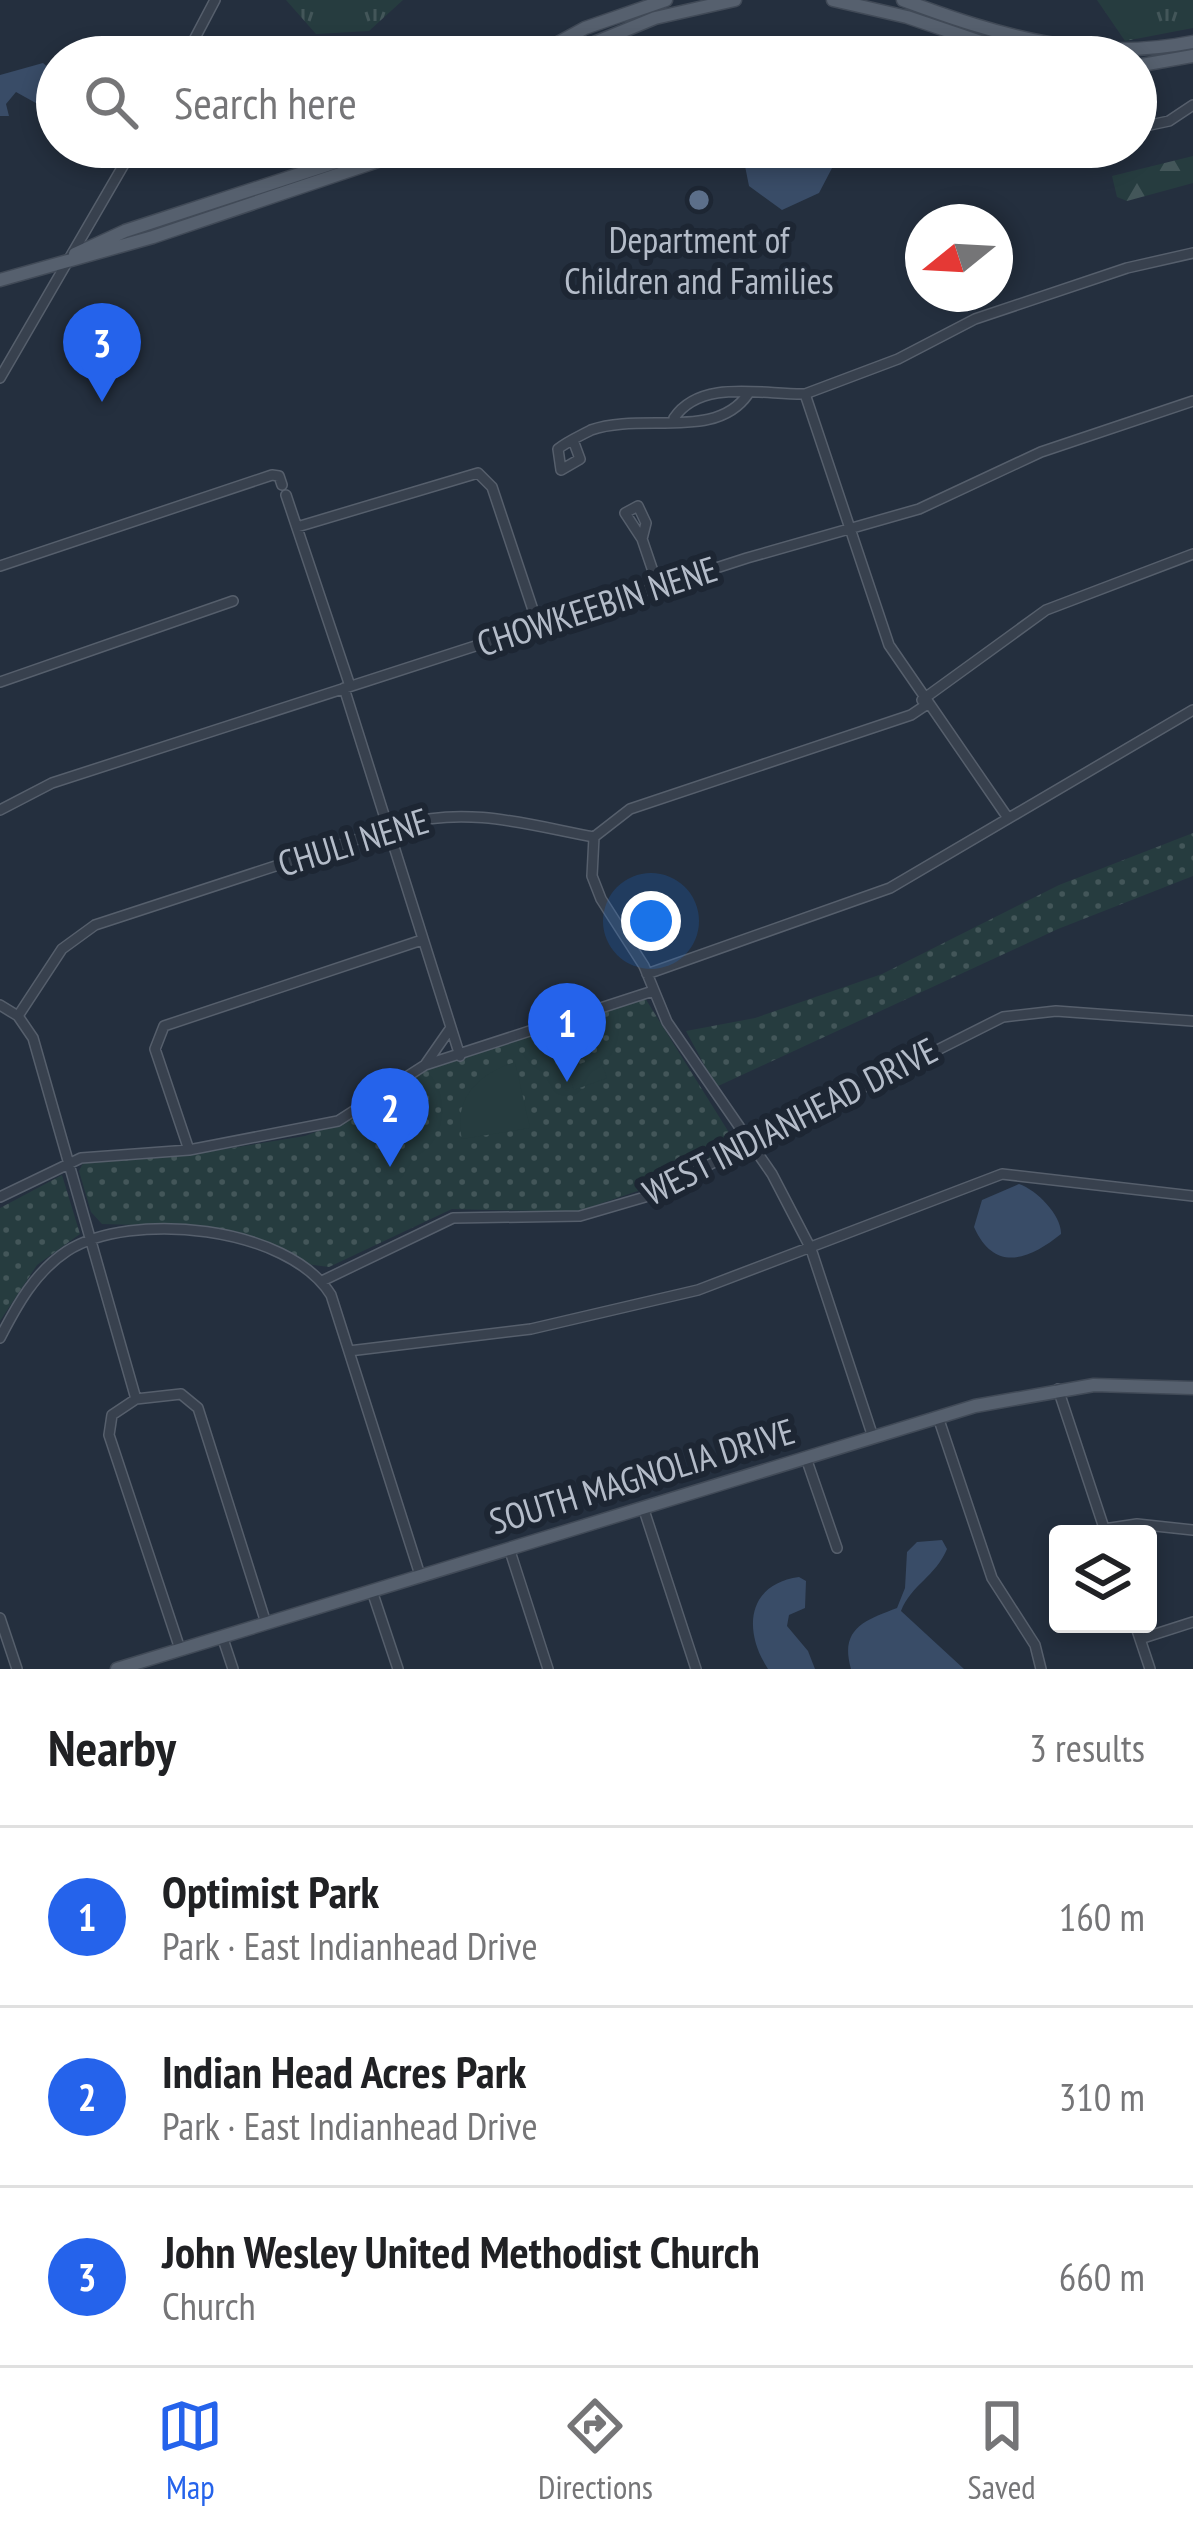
<!DOCTYPE html>
<html lang="en">
<head>
<meta charset="utf-8">
<style>
  :root { --surface:#fff; --page:#f6f6f6; --text:#202124; --muted:#757577; --line:#e0e0e0; --accent:#2563eb }
  body { margin:0; font-family:"PT Sans Narrow",sans-serif; background:var(--page); color:var(--text) }
  .controls { position:absolute; right:36px; bottom:36px; display:grid; overflow:hidden; border-radius:12px; box-shadow:0 6px 18px #0003 }
  .controls button { width:108px; height:108px; display:grid; place-items:center; padding:0; border:0; border-bottom:3px solid var(--line); background:var(--surface); color:var(--text); font:60px sans-serif }
  .compass { position:absolute; left:905px; top:204px; width:108px; height:108px; border-radius:50%; background:var(--surface); box-shadow:0 6px 18px #0003; rotate:252deg }
  .you { position:absolute; left:651px; top:921px; width:42px; height:42px; margin:-30px; border:9px solid #fff; border-radius:50%; background:#1a73e8; box-shadow:0 0 0 18px #1a73e833 }
  .badge { display:grid; place-items:center; width:78px; height:78px; border-radius:50%; background:var(--accent); color:#fff; font-size:39px; font-weight:700 }
  .pin { position:absolute; translate:-50% -99px; filter:drop-shadow(0 3px 6px #0008) }
  .pin::after { content:''; position:absolute; top:63px; width:42px; height:36px; background:inherit; clip-path:polygon(0 0,100% 0,50% 100%) }
  .list { margin:0; padding:0; list-style:none }
  h2 { display:flex; justify-content:space-between; align-items:center; height:156px; margin:0; padding:0 48px; font-size:51px }
  h2 small { font-size:39px; font-weight:400; color:var(--muted) }
  .list li { display:grid; grid-template-columns:78px 1fr auto; gap:36px; align-items:center; box-sizing:border-box; height:180px; padding:0 48px; border-top:3px solid var(--line) }
  .list b { display:block; font-size:45px; white-space:nowrap }
  .list p { margin:0; font-size:39px; white-space:nowrap; color:var(--muted) }
  .list em { font-size:39px; font-style:normal; color:var(--muted) }
  .icon { flex:none; width:66px; height:66px; fill:none; stroke:currentColor; stroke-width:2; stroke-linecap:round; stroke-linejoin:round }
  .map { position:relative; flex:none; width:1193px; height:1669px; overflow:hidden }
  .search { position:absolute; background:var(--surface); box-shadow:0 6px 18px #0003; left:36px; right:36px; top:36px; height:132px; display:flex; align-items:center; gap:30px; box-sizing:border-box; padding:0 42px; border-radius:66px; color:var(--muted); font-size:45px }
  .sheet { height:696px; background:var(--surface) }
  nav { display:flex; justify-content:space-around; align-items:center; box-sizing:border-box; height:168px; border-top:3px solid var(--line); background:var(--surface); font-size:33px; color:var(--muted) }
  nav a { display:grid; justify-items:center; gap:6px }
  nav .on { color:var(--accent) }
  .map>svg:first-child { display:block }
</style>
</head>
<body>
<div class="map">
<svg width="1193" height="1669" viewBox="0 0 1193 1669">
  <defs>
    <pattern id="grass-tufts" width="24" height="20" patternUnits="userSpaceOnUse" patternTransform="scale(3)"><rect width="24" height="20" fill="#263c3f"/><path d="M3 7l-1-3M5 7V3M7 7l1-3M15 17l-1-3M17 17v-4M19 17l1-3" fill="none" stroke="#435659"/></pattern>
    <pattern id="forest-firs" width="22" height="20" patternUnits="userSpaceOnUse" patternTransform="scale(3)"><rect width="22" height="20" fill="#263c3f"/><path d="M5 1l3.5 6h-7zM16 11l3.5 6h-7z" fill="#435659"/></pattern>
    <pattern id="park-dots" width="8" height="8" patternUnits="userSpaceOnUse" patternTransform="scale(3)"><rect width="8" height="8" fill="#263c3f"/><path d="M2 2h.1M6 6h.1" fill="none" stroke="#435659" stroke-width="1.8" stroke-linecap="round"/></pattern>
  </defs>
  <rect width="100%" height="100%" fill="#242f3e"/>
  <!-- grass -->
  <path fill="url(#grass-tufts)" d="M286,0H403L369,31L316,34Z
    M1097,0H1193V28L1125,41Z"/>
  <!-- forest -->
  <path fill="url(#forest-firs)" d="M1193,156V183L1127,201L1117,197L1112,176Z"/>
  <!-- park -->
  <path fill="url(#park-dots)" d="M1193,833V876L1058,929L716,1087L686,1031L755,1018L882,974L1059,885Z
    M645,998L738,1147L676,1178L576,1212L452,1209L329,1267L306,1264L208,1227L102,1224L91,1212L79,1171L83,1163L195,1154L305,1136L356,1116L422,1071Z
    M62,1175L80,1234L37,1265L0,1321V1208Z"/>
  <!-- pitch -->
  <path fill="#263c3f" d="M599,1057L607,1078L574,1090L566,1069Z
    M515,1062L530,1128L462,1139C453,1098 478,1074 515,1062Z"/>
  <!-- water -->
  <path fill="#394c67" d="M43,63L57,75V104L43,107L16,92L6,104L9,116H0V75Z
    M749,147H843L819,193L782,210L749,186L744,161Z
    M1019,1184C1037,1190 1062,1216 1061,1234C1030,1259 995,1274 974,1227L982,1200Z
    M942,1540L947,1549C936,1576 911,1585 901,1611L964,1669H851C839,1628 866,1620 897,1608L905,1588L907,1552L917,1542Z
    M799,1577L806,1581L805,1608L789,1615L787,1626L808,1651L815,1669H768C742,1629 748,1584 799,1577Z"/>
  <g fill="none" stroke-linecap="round" stroke-linejoin="round">
    <defs>
      <path id="minor" d="M185,57L215,0
        M1136,128L1169,121L1193,105
        M1024,147L1042,159L1060,147
        M0,378L134,147
        M805,394L889,645L1008,818
        M805,394L898,359L975,319L1127,268L1193,253
        M674,418C701,378 764,395 805,394
        M573,440L580,459L561,470L558,449C568,441 580,436 591,430C642,412 716,441 748,394
        M286,495L350,686
        M638,506L646,523L642,539L625,513Z
        M297,527L478,473L492,487L538,625
        M642,539L658,586
        M0,566L272,475L279,476L282,485
        M0,682L233,601
        M344,688L460,1056
        M922,700L1046,610L1193,554
        M0,810L52,783L747,558L919,509L1041,452L1193,401
        M594,837L592,876L601,899L644,966L667,1022L772,1174L811,1249L873,1437
        M594,837L630,809L911,715L926,705
        M647,974L890,888L1193,710
        M0,1005L18,1016L33,1038L136,1399
        M18,1016L62,949L95,925L404,824C469,806 529,825 594,837
        M425,1065L450,1029
        M189,1150L155,1049L164,1026L422,940
        M0,1197L81,1158L189,1150L338,1121L425,1065L653,991
        M322,1281L453,1218L580,1216L645,1197L1003,1017L1056,1011L1193,1021
        M0,1338C17,1305 35,1272 67,1251C131,1210 288,1226 331,1295L420,1575
        M349,1351L531,1329L698,1290L1002,1174L1193,1196
        M1058,1389L1106,1534
        M938,1417L992,1578L1035,1645L1041,1669
        M806,1458L837,1548
        M643,1507L696,1669
        M1104,1529L1137,1524L1193,1530
        M509,1548L548,1669
        M372,1591L398,1669
        M0,1618L17,1669
        M1135,1624L1150,1669
        M222,1636L233,1669
        M1140,1639L1193,1622
        M180,1649L109,1435L112,1415L136,1399L181,1394L198,1408L266,1623"/>
      <path id="major" d="M833,0L907,17L1025,57
        M903,0C1000,36 1088,63 1193,42
        M532,57L585,28L666,0
        M560,57L655,18L735,0
        M1136,66L1193,56
        M75,254L125,231L382,147
        M0,280L153,237L420,147
        M117,1669L975,1406L1094,1385L1193,1388"/>
    </defs>
    <!-- minor casing -->
    <use href="#minor" stroke="#565f6c" stroke-width="12"/>
    <!-- major casing -->
    <use href="#major" stroke="#414a57" stroke-width="15"/>
    <!-- minor -->
    <use href="#minor" stroke="#38414e" stroke-width="9"/>
    <!-- major -->
    <use href="#major" stroke="#56606e" stroke-width="12"/>
  </g>
  <!-- markers -->
  <circle fill="#5c6f8a" stroke="#1d2633" stroke-width="4.5" cx="699" cy="200" r="12"/>
  <g text-anchor="middle" stroke-width="12" stroke-linejoin="round" paint-order="stroke">
    <!-- poi labels -->
    <g font-size="36" fill="#b4bcc9" stroke="#1d2633">
      <text x="699" y="253">Department of<tspan x="699" dy="41">Children and Families</tspan></text>
    </g>
    <!-- street labels -->
    <g font-size="36" fill="#b4bcc9" stroke="#1d2633">
      <text transform="translate(597 606) rotate(-18)" y="13">CHOWKEEBIN NENE</text>
      <text transform="translate(353 842) rotate(-17)" y="13">CHULI NENE</text>
      <text transform="translate(790 1121) rotate(-27)" y="13">WEST INDIANHEAD DRIVE</text>
      <text transform="translate(642 1476) rotate(-17)" y="13">SOUTH MAGNOLIA DRIVE</text>
    </g>
  </g>
</svg>
<div class="controls">
<button><svg class="icon" aria-label="layers" viewBox="0 0 24 24"><path d="M12 4l9 5-9 5-9-5zM3 14l9 5 9-5"/></svg></button>
</div>
<svg class="compass" viewBox="-18 -18 36 36"><path d="M0-13l5 13h-10z" fill="#e53935"/><path d="M0 13l5-13h-10z" fill="#757577"/></svg>
<div class="you"></div>
<div class="pin badge" style="left:567px;top:1082px">1</div>
<div class="pin badge" style="left:390px;top:1167px">2</div>
<div class="pin badge" style="left:102px;top:402px">3</div>
<div class="search"><svg class="icon" aria-label="search" viewBox="0 0 24 24"><circle cx="10" cy="10" r="6"/><path d="M15 15l6 6"/></svg>Search here</div>
</div>
<section class="sheet">
<h2>Nearby<small>3 results</small></h2>
<ul class="list">
<li><span class="badge">1</span><div><b>Optimist Park</b><p>Park · East Indianhead Drive</p></div><em>160 m</em></li>
<li><span class="badge">2</span><div><b>Indian Head Acres Park</b><p>Park · East Indianhead Drive</p></div><em>310 m</em></li>
<li><span class="badge">3</span><div><b>John Wesley United Methodist Church</b><p>Church</p></div><em>660 m</em></li>
</ul>
</section>
<nav>
<a class="on"><svg class="icon" aria-label="map" viewBox="0 0 24 24"><path d="M3 6l6-2 6 2 6-2v14l-6 2-6-2-6 2zM9 4v14M15 6v14"/></svg>Map</a>
<a><svg class="icon" aria-label="directions" viewBox="0 0 24 24"><path d="M12 3l9 9-9 9-9-9zM9 14v-3h6M13 9l2 2-2 2"/></svg>Directions</a>
<a><svg class="icon" aria-label="saved" viewBox="0 0 24 24"><path d="M7 4h10v16l-5-4-5 4z"/></svg>Saved</a>
</nav>
</body>
</html>
